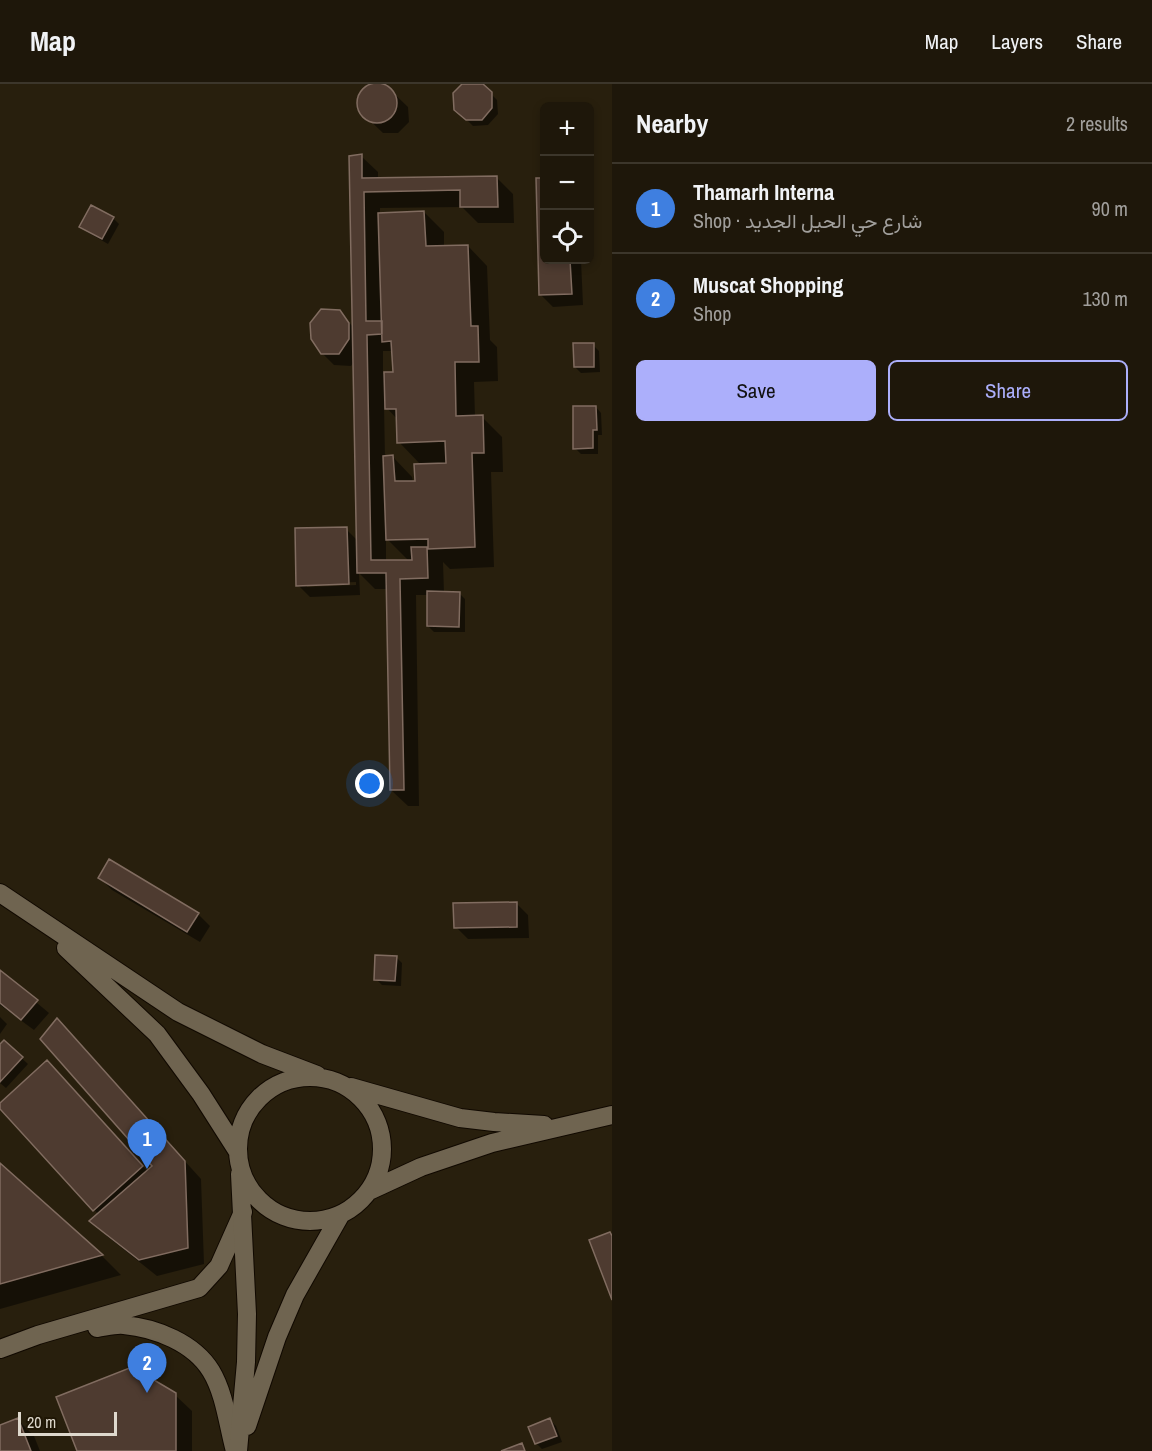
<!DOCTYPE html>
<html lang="en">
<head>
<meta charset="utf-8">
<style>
  :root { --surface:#1e170a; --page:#262013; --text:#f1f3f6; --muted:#a19f9c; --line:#3c362b; --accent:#acaffb }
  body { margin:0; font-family:"Archivo Narrow",Vazirmatn,sans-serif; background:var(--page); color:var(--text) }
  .controls { position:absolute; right:18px; top:18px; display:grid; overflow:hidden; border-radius:9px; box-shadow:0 3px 9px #0003 }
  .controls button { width:54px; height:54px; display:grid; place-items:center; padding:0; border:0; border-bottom:2px solid var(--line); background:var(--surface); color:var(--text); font:30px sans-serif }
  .scale { position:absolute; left:18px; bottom:15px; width:99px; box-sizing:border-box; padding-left:6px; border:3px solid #ded8cd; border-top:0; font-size:16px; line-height:21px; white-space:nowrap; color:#ded8cd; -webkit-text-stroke:4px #1f1605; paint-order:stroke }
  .you { position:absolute; left:370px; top:700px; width:21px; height:21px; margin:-15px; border:4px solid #fff; border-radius:50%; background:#1a73e8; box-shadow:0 0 0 9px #1a73e833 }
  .badge { display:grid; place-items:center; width:39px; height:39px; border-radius:50%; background:var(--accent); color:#fff; font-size:20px; font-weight:700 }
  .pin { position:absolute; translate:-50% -50px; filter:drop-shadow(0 2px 3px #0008) }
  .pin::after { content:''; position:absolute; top:32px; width:21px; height:18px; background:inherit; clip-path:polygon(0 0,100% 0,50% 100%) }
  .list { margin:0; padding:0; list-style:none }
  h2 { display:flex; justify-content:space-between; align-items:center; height:78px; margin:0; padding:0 24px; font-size:26px }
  h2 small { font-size:20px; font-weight:400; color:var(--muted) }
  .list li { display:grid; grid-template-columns:39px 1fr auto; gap:18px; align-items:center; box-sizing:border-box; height:90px; padding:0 24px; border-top:2px solid var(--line) }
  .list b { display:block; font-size:22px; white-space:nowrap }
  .list p { margin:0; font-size:20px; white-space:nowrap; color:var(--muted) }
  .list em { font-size:20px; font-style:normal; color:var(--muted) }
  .actions { display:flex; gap:12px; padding:18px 24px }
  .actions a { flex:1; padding:14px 0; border:2px solid var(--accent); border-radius:9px; text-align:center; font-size:21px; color:var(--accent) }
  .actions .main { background:var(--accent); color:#111 }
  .icon { flex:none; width:33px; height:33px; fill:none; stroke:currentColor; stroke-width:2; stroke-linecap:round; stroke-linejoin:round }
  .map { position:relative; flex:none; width:612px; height:1367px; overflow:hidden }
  header { display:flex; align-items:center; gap:36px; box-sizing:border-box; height:84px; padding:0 30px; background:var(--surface); border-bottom:2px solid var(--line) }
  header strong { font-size:28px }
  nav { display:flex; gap:33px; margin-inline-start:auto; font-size:21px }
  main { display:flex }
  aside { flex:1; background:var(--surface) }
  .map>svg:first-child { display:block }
</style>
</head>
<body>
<header>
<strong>Map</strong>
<nav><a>Map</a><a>Layers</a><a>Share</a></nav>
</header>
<main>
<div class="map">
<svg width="612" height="1367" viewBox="0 0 612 1367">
  <rect width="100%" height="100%" fill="#281f0d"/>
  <!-- shadow -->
  <path fill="#0007" fill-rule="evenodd" d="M369,0H384L408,23L409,38L398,49H383L359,26V12Z
    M465,0H481L497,16L498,30L488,41L473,42L456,25Z
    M361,72L378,88V95L496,93L513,110L514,139H478L462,123L380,124V130L424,128L444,148V163L468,162L487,182L490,256L497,263L498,297L474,298L475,333H482L502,353L503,388H491L494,483L450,485L443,478L444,509L460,510L465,515V548H434L428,542V511H416L419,722H408L391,706L387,505H375L359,489L360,511L310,513L298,501L346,445L358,457L355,276L351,282L334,281L322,269L339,227L354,244ZM383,267H393L394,289L383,290ZM384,321L398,336L399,358L421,381L416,398H413L412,393L393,373L385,374ZM386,454L409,477H386ZM356,498V501L307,503V500Z
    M544,95V176H581L583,221L553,223L541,211L537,96Z
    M113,134L119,140L108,160L87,148L81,142Z
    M593,261L599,267L600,288L581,289L575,283Z
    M596,323L601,329L602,351H598V370H581L575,364Z
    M100,794L198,830L210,842L200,858L112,806Z
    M516,819L528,831L529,854L468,855L456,843Z
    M396,873L402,879L401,902L382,901L376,895Z
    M0,888L49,929L34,946L0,921Z
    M0,933L7,940L0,950Z
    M57,936L201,1095L204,1180L157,1192L108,1153L92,1137L99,1131L0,1023V1021L64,995L148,1088L154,1083Z
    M4,958L28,980L6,1004L0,999V962Z
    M0,1081L102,1172L121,1191L0,1225Z
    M175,1311L192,1327V1367H79Z
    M18,1336L34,1352L40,1367H0V1343Z
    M550,1336L556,1342L562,1358L542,1365L536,1359Z"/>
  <!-- building -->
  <path fill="#4e3b30" stroke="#816c60" stroke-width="1.5" d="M357 19a20 20 0 1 1 40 0a20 20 0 1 1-40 0Z
    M462,0H483L492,8V24L482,36H466L454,26L453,9Z
    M362,70V94L497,92L498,123H460V106L364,108L366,237H382V250L367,251L371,476H412L411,463H427L428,494L400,495L404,706H390L386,489H357L349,72Z
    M536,94H544V176H570L572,210L539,211Z
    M91,121L114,133L102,155L79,143Z
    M424,127L426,162L468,161L471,242H478L479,278H455L456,332L483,331L484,369H472L475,463L428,465V455L386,456L383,372L393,371L395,397H415L414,380L446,379L445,357L397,359L396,325H385L384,288H393L391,257L382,258L378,129Z
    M321,225L340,226L349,239V255L339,270H321L311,255L310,239Z
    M573,259H594V283H574Z
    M573,322H596L597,346H593V364L573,365Z
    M347,443L349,500L296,502L295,444Z
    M427,507L460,508L459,543L427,542Z
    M109,775L199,829L187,848L98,794Z
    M517,818V843L454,844L453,819Z
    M375,871L397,872L395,897L374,896Z
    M0,886L38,916L21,936L0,919Z
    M57,934L185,1077L188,1164L139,1176L89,1137L152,1082L40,955Z
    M4,956L23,973L0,998V960Z
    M47,976L143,1082L93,1127L0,1025V1019Z
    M0,1079L103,1171L0,1200Z
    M610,1148L612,1152V1216L589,1156Z
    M132,1283L176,1309V1367H77L56,1313Z
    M18,1334L31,1367H0V1341Z
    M550,1334L557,1352L535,1360L528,1343Z
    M522,1359L525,1367H501Z"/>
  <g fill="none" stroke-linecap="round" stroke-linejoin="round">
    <defs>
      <path id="street" d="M97,1244C105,1243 115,1240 124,1241C156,1244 194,1259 211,1287C225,1310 228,1342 235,1367
        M0,1265L38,1251L199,1204L219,1182L243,1128"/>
      <path id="secondary" d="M0,809L178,928L262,970L317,991
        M66,864L157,950L201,1010L238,1068
        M238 1065a72 72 0 1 1 144 0a72 72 0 1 1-144 0Z
        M351,1003L460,1034L494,1038L544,1041
        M369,1107L421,1083L492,1059L612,1031
        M247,1342L277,1253L295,1211L341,1130
        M238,1367L246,1278L247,1230L240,1090"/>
    </defs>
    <!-- street casing -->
    <use href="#street" stroke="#110900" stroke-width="20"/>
    <!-- secondary casing -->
    <use href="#secondary" stroke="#110900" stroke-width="20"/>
    <!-- street -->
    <use href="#street" stroke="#6f6450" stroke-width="18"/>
    <!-- secondary -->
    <use href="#secondary" stroke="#6f6450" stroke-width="18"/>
  </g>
</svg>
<div class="controls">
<button>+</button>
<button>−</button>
<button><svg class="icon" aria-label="locate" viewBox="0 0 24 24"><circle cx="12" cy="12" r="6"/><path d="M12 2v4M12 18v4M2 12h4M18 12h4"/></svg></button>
</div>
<div class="scale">20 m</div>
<div class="you"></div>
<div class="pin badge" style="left:147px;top:1085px;background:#3f7fe0">1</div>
<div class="pin badge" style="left:147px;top:1309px;background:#3f7fe0">2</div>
</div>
<aside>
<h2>Nearby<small>2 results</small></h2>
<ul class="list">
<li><span class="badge" style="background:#3f7fe0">1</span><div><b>Thamarh Interna</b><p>Shop · شارع حي الحيل الجديد</p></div><em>90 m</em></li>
<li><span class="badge" style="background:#3f7fe0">2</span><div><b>Muscat Shopping</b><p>Shop</p></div><em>130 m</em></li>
</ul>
<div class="actions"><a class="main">Save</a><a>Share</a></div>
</aside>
</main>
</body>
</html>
